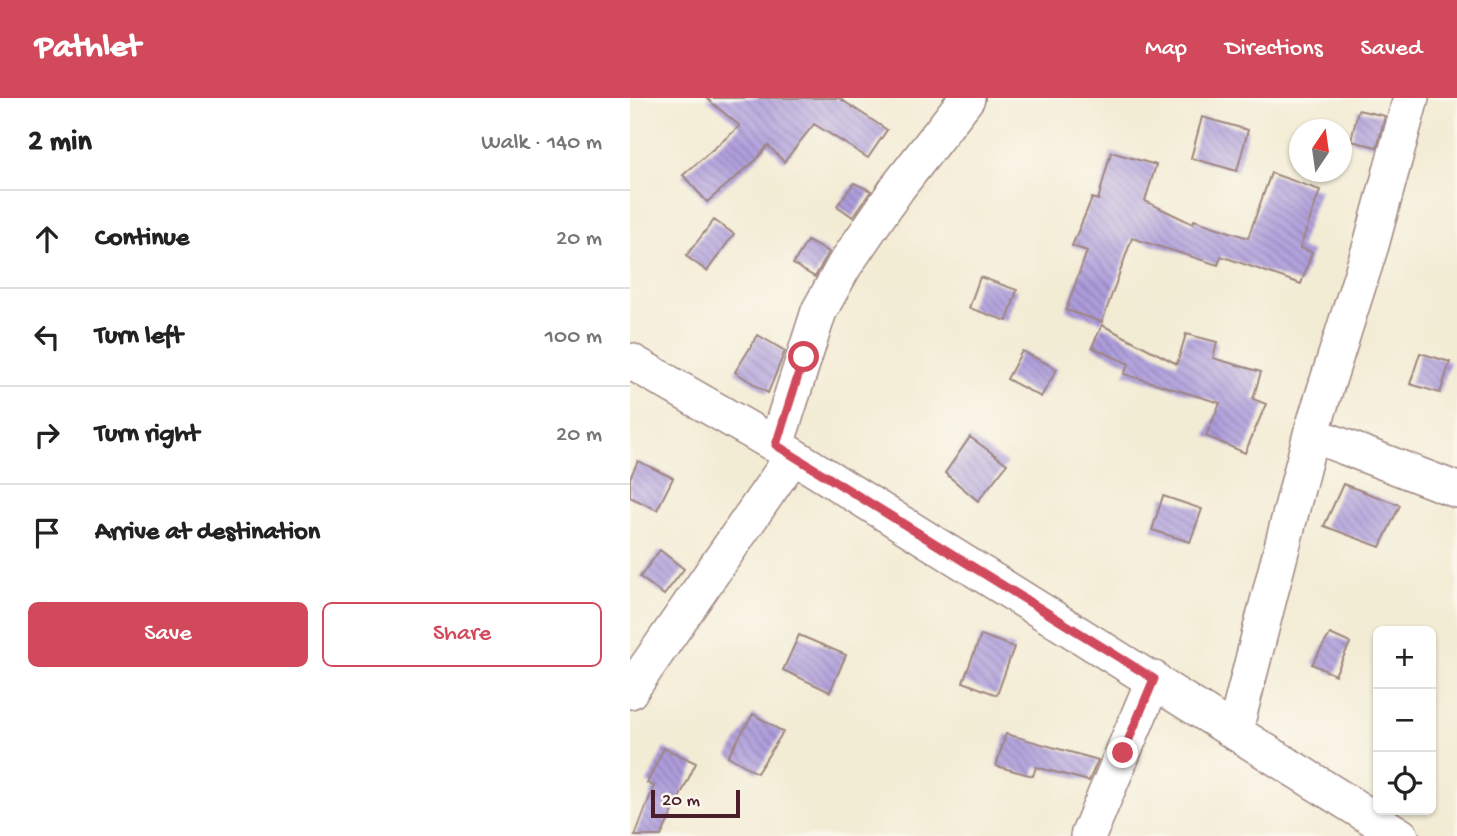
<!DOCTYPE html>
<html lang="en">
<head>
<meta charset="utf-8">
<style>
  :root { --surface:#fff; --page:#f2f2f2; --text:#222; --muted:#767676; --line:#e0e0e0; --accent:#d1495b }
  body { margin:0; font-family:"Gochi Hand",sans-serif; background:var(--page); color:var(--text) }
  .controls { position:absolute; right:21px; bottom:21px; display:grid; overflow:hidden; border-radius:10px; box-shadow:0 2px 5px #0004 }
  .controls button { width:63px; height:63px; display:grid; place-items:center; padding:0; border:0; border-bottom:2px solid var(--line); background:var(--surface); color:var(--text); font:35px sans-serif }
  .compass { position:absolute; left:659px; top:21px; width:63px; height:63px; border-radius:50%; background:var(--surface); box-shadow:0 2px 5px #0004; rotate:13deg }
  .scale { position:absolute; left:21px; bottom:18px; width:89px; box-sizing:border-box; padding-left:7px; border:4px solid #4a1f2b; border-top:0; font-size:19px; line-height:24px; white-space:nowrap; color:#4a1f2b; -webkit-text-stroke:5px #fbf7ec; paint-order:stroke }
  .stop { position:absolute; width:21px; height:21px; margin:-16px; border:5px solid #d1495b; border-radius:50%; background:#fff }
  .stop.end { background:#d1495b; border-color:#fff; box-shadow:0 2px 7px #0008 }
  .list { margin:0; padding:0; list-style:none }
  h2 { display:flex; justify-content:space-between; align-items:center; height:91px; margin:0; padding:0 28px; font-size:30px }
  h2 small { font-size:23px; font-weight:400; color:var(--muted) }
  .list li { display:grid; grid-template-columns:46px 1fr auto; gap:21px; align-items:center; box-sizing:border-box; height:98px; padding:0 28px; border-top:2px solid var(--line) }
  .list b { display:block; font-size:26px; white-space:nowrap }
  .list em { font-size:23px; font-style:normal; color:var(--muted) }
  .actions { display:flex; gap:14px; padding:21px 28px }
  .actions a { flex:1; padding:16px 0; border:2px solid var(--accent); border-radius:10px; text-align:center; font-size:24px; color:var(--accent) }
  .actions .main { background:var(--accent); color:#fff }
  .icon { flex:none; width:38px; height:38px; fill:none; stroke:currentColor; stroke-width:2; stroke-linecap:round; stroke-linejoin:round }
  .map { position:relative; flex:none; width:827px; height:738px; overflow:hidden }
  header { display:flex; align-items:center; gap:42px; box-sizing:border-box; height:98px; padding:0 35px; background:var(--accent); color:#fff }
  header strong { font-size:33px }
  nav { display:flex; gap:38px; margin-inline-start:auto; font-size:24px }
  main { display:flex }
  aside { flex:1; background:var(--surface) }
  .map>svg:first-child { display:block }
</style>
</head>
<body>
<header>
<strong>Pathlet</strong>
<nav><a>Map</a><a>Directions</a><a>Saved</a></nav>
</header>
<main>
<aside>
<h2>2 min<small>Walk · 140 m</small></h2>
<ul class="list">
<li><svg class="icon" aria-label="ahead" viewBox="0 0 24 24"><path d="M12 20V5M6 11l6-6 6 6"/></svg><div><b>Continue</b></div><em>20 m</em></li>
<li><svg class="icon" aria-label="left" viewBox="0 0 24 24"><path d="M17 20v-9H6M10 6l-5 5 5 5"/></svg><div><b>Turn left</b></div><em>100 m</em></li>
<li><svg class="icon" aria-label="right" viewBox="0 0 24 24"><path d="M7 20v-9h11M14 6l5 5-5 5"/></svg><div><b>Turn right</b></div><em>20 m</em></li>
<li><svg class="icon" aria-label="arrive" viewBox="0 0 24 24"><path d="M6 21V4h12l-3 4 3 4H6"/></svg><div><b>Arrive at destination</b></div></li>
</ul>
<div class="actions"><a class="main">Save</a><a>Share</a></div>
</aside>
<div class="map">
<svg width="827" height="738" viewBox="0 0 827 738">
  <defs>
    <pattern id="building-back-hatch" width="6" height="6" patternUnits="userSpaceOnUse" patternTransform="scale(1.75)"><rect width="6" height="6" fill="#ad9cdc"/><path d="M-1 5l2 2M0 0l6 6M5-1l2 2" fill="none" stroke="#8f7fb3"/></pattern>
  </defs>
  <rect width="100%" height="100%" fill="#fbf7ec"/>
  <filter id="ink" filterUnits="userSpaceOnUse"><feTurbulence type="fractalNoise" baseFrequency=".0143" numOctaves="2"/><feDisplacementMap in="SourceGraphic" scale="14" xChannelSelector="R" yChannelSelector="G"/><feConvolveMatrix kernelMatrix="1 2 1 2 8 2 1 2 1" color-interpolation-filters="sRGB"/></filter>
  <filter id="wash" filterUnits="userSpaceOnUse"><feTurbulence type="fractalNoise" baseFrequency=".00686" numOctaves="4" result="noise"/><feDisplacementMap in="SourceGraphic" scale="28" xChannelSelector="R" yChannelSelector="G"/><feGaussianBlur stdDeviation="1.57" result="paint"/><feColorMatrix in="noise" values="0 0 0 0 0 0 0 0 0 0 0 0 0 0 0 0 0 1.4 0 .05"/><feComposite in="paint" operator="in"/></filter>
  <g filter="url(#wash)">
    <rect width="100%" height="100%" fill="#f3ecd5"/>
    <g id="blocks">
      <!-- building -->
      <path fill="url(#building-back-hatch)" d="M76,0H209L257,32L238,60L184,26L154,64L138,47L126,62L77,104L53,77L110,28Z
        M728,12L755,18L747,49L721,43Z
        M572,19L618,32L607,73L561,60Z
        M481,54L526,67L515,103L563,126L564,122L618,140L641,75L690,92L670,150L682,154L671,186L591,158L588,167L502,140L472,224L436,212L457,153L442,148L462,100L468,102Z
        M224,85L241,93L223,119L207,108Z
        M84,122L104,136L77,173L56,158Z
        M177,143L199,154L185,179L163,166Z
        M350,179L387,192L377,223L339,210Z
        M472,227L547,266L556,236L587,244L583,260L631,274L623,301L636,306L615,355L576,338L590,305L494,276L499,266L462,249Z
        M128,237L155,253L138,295L105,274Z
        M392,253L427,271L411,299L377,281Z
        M790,255L820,264L810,295L780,286Z
        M340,339L377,366L348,403L315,375Z
        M8,363L43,380L27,412L0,399V380Z
        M713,386L770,407L750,449L694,428Z
        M533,398L572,411L560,444L522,432Z
        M30,452L54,471L34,497L10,479Z
        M700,536L720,545L705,577L682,566Z
        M169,537L216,557L200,594L153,572Z
        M351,537L384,549L367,597L333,584Z
        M123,616L153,634L127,675L98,658Z
        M376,636L468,662L459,683L406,669L403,678L366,668Z
        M34,650L66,665L31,738H5L24,688L17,685Z"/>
    </g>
  </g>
  <g filter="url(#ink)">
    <use href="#blocks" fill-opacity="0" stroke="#9e8680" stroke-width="2"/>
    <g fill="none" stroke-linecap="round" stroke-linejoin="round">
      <defs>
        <path id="minor" d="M0,263L146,347L771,738
          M681,336L827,392
          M146,347L189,213L214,168L268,89L337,0
          M0,593L163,358
          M605,632L681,336L741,147L781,0
          M458,738L524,581"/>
      </defs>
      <!-- minor casing -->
      <use href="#minor" stroke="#9e8680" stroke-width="38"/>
      <!-- minor -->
      <use href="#minor" stroke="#fff" stroke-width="35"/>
    </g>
  </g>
  <g fill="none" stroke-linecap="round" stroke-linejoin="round" filter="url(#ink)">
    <!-- route -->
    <path stroke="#d1495b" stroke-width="9" d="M174,259L146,347L524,581L493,655"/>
  </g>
</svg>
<div class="controls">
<button>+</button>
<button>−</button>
<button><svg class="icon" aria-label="locate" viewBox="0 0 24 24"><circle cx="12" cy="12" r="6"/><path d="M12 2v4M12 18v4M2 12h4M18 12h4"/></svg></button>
</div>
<svg class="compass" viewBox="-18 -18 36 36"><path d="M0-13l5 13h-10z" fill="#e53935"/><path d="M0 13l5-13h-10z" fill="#767676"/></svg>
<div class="scale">20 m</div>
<div class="stop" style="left:174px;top:259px"></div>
<div class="stop end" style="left:493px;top:655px"></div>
</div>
</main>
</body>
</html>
